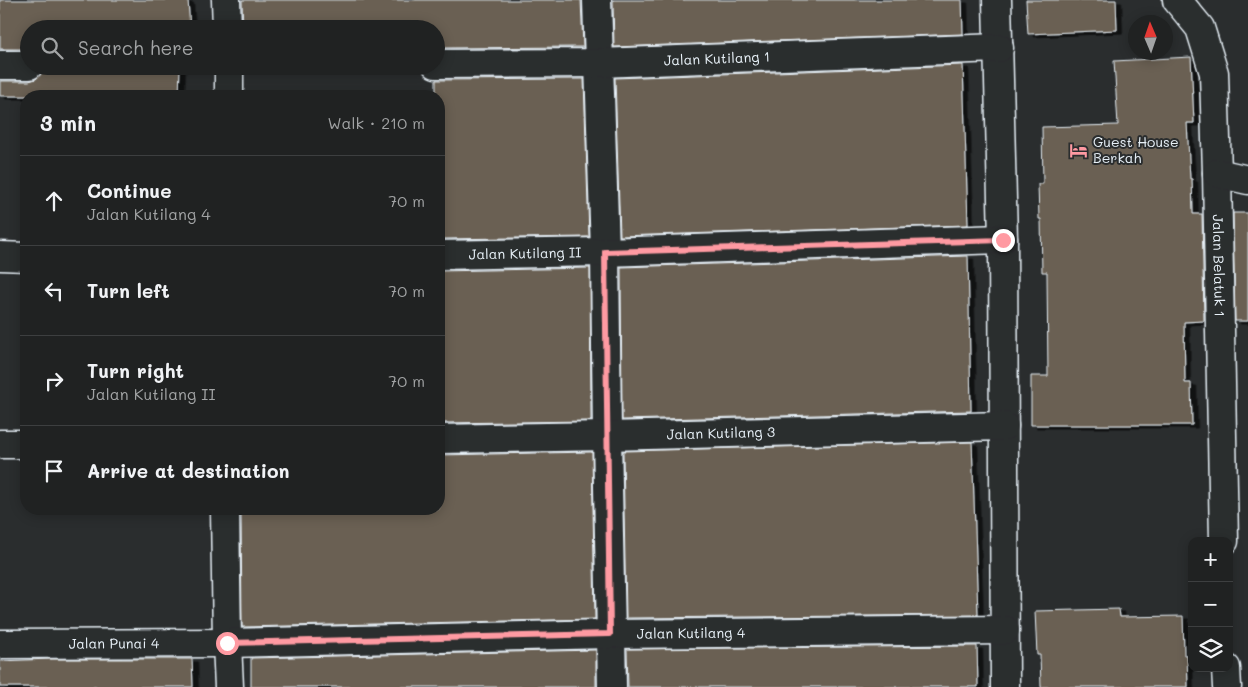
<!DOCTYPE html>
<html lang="en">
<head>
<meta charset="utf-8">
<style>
  :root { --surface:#202222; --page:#2d2f2f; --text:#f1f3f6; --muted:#a2a4a5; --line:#3d3f40 }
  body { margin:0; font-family:Mali,sans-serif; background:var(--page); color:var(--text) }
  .controls { position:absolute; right:15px; bottom:15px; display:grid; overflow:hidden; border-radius:10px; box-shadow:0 2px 12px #0003 }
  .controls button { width:45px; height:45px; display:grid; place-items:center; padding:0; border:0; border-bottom:1px solid var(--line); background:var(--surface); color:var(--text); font:25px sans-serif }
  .compass { position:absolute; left:1128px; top:15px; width:45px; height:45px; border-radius:50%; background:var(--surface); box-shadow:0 2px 12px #0003; rotate:358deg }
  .stop { position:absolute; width:15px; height:15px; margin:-11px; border:4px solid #ff9aa2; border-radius:50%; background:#fff }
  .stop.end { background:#ff9aa2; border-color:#fff; box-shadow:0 1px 5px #0008 }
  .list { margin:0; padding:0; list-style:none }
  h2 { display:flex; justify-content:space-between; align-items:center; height:65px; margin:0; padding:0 20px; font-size:21px }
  h2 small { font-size:16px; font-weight:400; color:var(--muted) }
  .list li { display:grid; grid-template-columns:32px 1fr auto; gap:15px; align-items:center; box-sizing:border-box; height:90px; padding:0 20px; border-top:1px solid var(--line) }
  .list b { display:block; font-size:19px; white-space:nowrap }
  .list p { margin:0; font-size:16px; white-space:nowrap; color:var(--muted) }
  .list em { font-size:16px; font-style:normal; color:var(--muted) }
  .icon { flex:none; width:28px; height:28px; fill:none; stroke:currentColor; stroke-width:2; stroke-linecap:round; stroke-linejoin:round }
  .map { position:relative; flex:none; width:1248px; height:687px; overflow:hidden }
  .search { position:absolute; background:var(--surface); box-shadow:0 2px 12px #0003; left:20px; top:20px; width:425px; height:55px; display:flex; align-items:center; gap:12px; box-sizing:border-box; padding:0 18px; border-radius:28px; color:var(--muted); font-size:19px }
  .panel { position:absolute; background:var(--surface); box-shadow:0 2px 12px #0003; left:20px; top:90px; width:425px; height:425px; border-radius:20px }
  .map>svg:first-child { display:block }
</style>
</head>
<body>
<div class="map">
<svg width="1248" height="687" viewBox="0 0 1248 687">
  <defs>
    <filter id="shadow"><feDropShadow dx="5.5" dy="3" stdDeviation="0" flood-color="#0009"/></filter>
  </defs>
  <rect width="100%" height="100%" fill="#2a2d2e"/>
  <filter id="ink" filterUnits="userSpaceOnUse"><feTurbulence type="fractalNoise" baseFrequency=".02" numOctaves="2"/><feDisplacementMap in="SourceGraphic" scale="10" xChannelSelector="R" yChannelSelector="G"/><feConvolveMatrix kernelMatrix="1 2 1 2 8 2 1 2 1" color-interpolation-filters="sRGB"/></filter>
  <g filter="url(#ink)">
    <!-- building -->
    <path fill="#6b6052" stroke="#e8f1f8" filter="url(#shadow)" d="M0,0H188L190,29H29V49H0Z
      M242,0H581L583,47L436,48V29H243Z
      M613,0H962L963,34L614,47Z
      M1026,0H1116L1117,30L1028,34Z
      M1191,57L1194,123H1187L1190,179H1192L1193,214H1202L1204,321L1184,322L1185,383H1191L1192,425H1031V376H1048L1047,272H1042L1041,219H1039L1038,184H1043L1042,127L1118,125L1114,61Z
      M963,65L968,225L620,236L615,78Z
      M44,66H180L179,96H0V81H29L36,79L42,73Z
      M584,79L589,237L439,239V96H436V80Z
      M1233,213H1248V321H1235Z
      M968,256L971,411L622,420L621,267Z
      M590,268L591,421L439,423V271Z
      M972,442L978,615L626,618L623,451Z
      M592,452L595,619L242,627L241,509H439V455Z
      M1119,609L1120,617L1183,616L1184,655H1187L1188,687H1041L1040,655H1037L1035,611Z
      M977,646L978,687H628L627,649Z
      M596,650V687H251V658Z
      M51,659H192L193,687H0V661Z"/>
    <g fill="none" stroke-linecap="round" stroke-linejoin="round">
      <defs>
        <g id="minor">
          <path d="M226,0L227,29"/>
          <path d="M597,0L605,252L607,436L612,687"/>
          <path d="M997,0L1003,239L1005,687"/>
          <path id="s1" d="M1177,0L1200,28L1214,73L1217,173L1224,541"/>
          <path id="s2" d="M436,64L599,63L999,48"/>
          <path d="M0,65H29"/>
          <path d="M229,66V96"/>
          <path d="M1217,173L1248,180"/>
          <path id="s3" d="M439,255L605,252L1003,239"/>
          <path d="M0,256L26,257"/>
          <path id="s4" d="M439,439L607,436L1004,426"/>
          <path d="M0,444H26"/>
          <path d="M225,509L227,643L229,687"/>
          <path id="s5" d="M0,644L227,643L610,634L1005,630"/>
          <path d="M1226,668L1227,687"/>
        </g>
      </defs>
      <!-- minor casing -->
      <use href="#minor" stroke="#e8f1f8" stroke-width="31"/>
      <!-- minor -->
      <use href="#minor" stroke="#2a2d2e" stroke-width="28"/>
    </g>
  </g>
  <g fill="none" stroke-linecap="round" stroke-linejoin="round" filter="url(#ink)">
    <!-- route -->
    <path stroke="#ff9aa2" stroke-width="6" d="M227,643L610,634L605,252L1003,240"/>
  </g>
  <!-- icons -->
  <defs>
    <symbol id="hotel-bare" viewBox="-9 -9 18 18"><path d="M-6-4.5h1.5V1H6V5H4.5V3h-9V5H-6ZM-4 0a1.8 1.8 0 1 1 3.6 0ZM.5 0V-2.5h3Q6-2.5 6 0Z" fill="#ff9aa2" stroke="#2a2d2e" stroke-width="2.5" paint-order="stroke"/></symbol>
  </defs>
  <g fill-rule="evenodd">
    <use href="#hotel-bare" x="1066" y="138" width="25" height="25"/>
  </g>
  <g text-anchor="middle" stroke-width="4" stroke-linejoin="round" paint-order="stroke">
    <!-- street labels -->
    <g font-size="14" fill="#e8f1f8" stroke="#2a2d2e">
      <text dy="5" stroke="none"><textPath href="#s2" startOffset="281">Jalan Kutilang 1</textPath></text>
      <text dy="5" stroke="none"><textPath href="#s3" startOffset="86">Jalan Kutilang II</textPath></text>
      <text dy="5" stroke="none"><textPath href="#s1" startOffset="276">Jalan Belatuk 1</textPath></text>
      <text dy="5" stroke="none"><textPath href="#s4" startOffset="282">Jalan Kutilang 3</textPath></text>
      <text dy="5" stroke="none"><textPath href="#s5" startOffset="691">Jalan Kutilang 4</textPath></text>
      <text dy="5" stroke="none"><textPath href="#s5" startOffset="114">Jalan Punai 4</textPath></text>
    </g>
    <!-- poi labels -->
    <g font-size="14" fill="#e8f1f8" stroke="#2a2d2e" text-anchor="start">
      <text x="1093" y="147">Guest House<tspan x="1093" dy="16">Berkah</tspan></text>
    </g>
  </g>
</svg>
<div class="controls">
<button>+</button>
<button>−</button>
<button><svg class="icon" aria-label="layers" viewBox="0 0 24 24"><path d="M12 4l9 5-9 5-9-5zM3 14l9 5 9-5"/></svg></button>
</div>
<svg class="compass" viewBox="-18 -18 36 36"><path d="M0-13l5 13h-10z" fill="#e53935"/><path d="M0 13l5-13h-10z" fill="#a2a4a5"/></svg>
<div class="stop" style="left:227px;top:643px"></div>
<div class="stop end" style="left:1003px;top:240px"></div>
<div class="search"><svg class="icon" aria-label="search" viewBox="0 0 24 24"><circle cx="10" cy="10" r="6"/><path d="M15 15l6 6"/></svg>Search here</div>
<section class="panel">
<h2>3 min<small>Walk · 210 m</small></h2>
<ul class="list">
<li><svg class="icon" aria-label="ahead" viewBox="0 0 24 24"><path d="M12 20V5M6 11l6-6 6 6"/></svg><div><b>Continue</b><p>Jalan Kutilang 4</p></div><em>70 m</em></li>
<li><svg class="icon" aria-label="left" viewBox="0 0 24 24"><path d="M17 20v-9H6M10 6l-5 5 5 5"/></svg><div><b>Turn left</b></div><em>70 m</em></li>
<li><svg class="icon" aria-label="right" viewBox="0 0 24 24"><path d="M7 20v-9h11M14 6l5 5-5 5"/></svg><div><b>Turn right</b><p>Jalan Kutilang II</p></div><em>70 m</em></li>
<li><svg class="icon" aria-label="arrive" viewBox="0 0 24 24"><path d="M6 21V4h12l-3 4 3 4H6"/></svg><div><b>Arrive at destination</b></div></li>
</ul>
</section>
</div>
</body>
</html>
